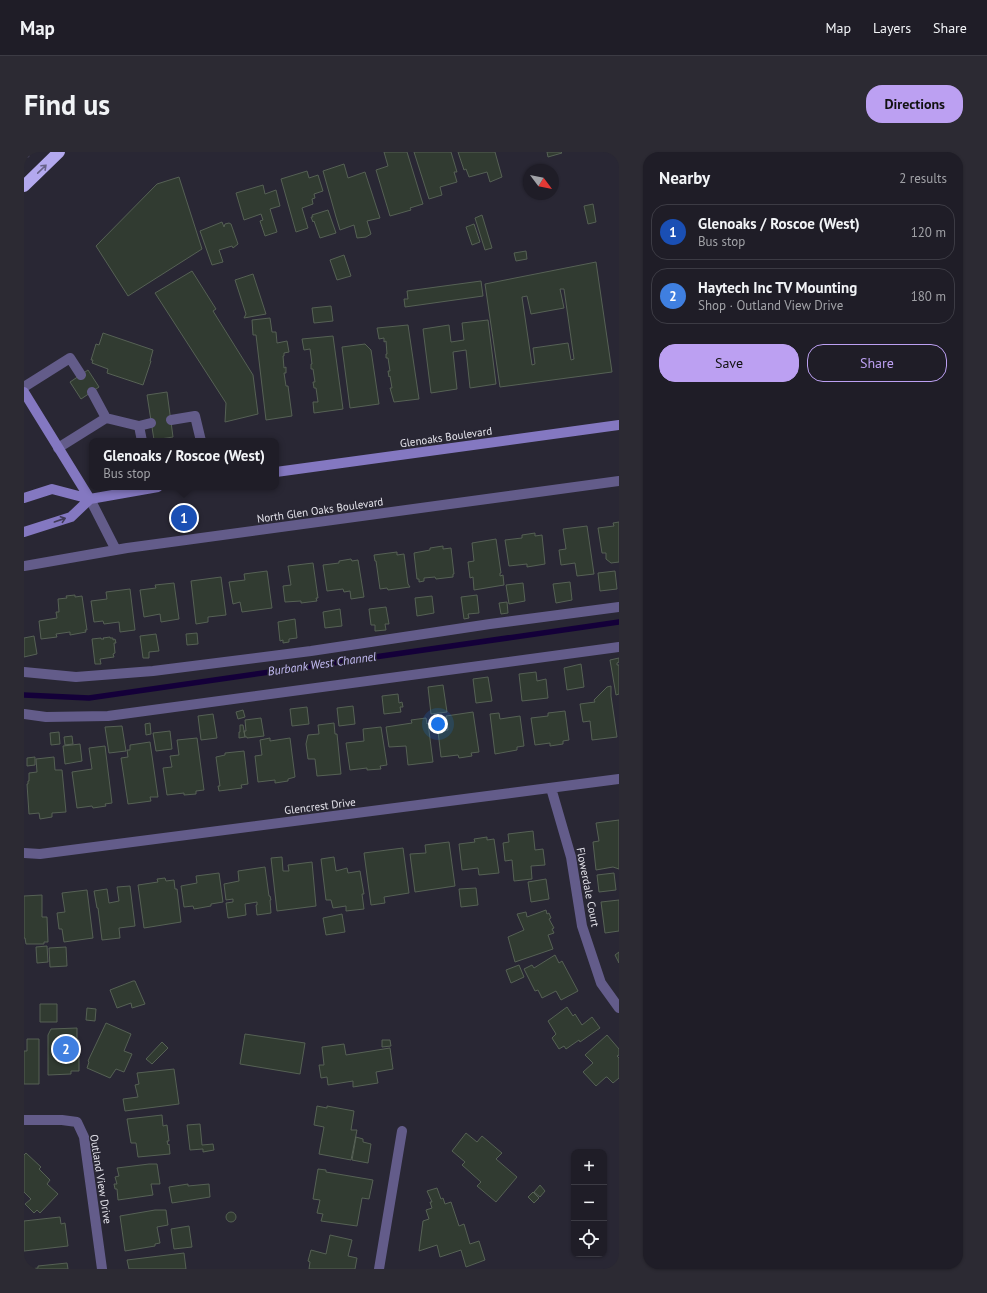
<!DOCTYPE html>
<html lang="en">
<head>
<meta charset="utf-8">
<style>
  :root { --surface:#1f1d27; --page:#2c2a33; --text:#f1f3f6; --muted:#a1a2a7; --line:#3c3b44; --accent:#bca0f2 }
  body { margin:0; font-family:"PT Sans",sans-serif; background:var(--page); color:var(--text) }
  .controls { position:absolute; right:12px; bottom:12px; display:grid; overflow:hidden; border-radius:8px; box-shadow:0 1px 3px #0004 }
  .controls button { width:36px; height:36px; display:grid; place-items:center; padding:0; border:0; border-bottom:1px solid var(--line); background:var(--surface); color:var(--text); font:20px sans-serif }
  .compass { position:absolute; left:499px; top:12px; width:36px; height:36px; border-radius:50%; background:var(--surface); box-shadow:0 1px 3px #0004; rotate:122deg }
  .you { position:absolute; left:414px; top:572px; width:14px; height:14px; margin:-10px; border:3px solid #fff; border-radius:50%; background:#1a73e8; box-shadow:0 0 0 6px #1a73e833 }
  .badge { display:grid; place-items:center; width:26px; height:26px; border-radius:50%; background:var(--accent); color:#fff; font-size:13px; font-weight:700 }
  .pin { position:absolute; translate:-50% -50%; border:2px solid #fff; box-shadow:0 1px 4px #0006 }
  .popup { position:absolute; left:65px; top:286px; width:190px; height:52px; box-sizing:border-box; display:grid; place-content:center; border-radius:8px; background:var(--surface); filter:drop-shadow(0 1px 3px #0005); font-size:13px; white-space:nowrap; color:var(--muted) }
  .popup b { font-size:15px; color:var(--text) }
  .popup::after { content:''; position:absolute; left:50%; top:100%; margin-left:-8px; border:8px solid transparent; border-top-color:var(--surface) }
  .list { margin:0; padding:0; list-style:none }
  h2 { display:flex; justify-content:space-between; align-items:center; height:52px; margin:0; padding:0 16px; font-size:17px }
  h2 small { font-size:13px; font-weight:400; color:var(--muted) }
  .list li { display:grid; grid-template-columns:26px 1fr auto; gap:12px; align-items:center; box-sizing:border-box; height:56px; margin:0 8px 8px; padding:0 8px; border:1px solid var(--line); border-radius:16px }
  .list b { display:block; font-size:15px; white-space:nowrap }
  .list p { margin:0; font-size:13px; white-space:nowrap; color:var(--muted) }
  .list em { font-size:13px; font-style:normal; color:var(--muted) }
  .actions { display:flex; gap:8px; padding:12px 16px }
  .actions a { flex:1; padding:9px 0; border:1px solid var(--accent); border-radius:16px; text-align:center; font-size:14px; color:var(--accent) }
  .actions .main { background:var(--accent); color:#111 }
  .icon { flex:none; width:22px; height:22px; fill:none; stroke:currentColor; stroke-width:2; stroke-linecap:round; stroke-linejoin:round }
  .map { position:relative; flex:none; width:595px; height:1117px; overflow:hidden; border-radius:16px }
  header { display:flex; align-items:center; gap:24px; box-sizing:border-box; height:56px; padding:0 20px; background:var(--surface); border-bottom:1px solid var(--line) }
  header strong { font-size:19px }
  nav { display:flex; gap:22px; margin-inline-start:auto; font-size:14px }
  .intro { display:flex; align-items:center; justify-content:space-between; box-sizing:border-box; height:96px; padding:0 24px }
  h1 { margin:0; font-size:28px }
  .button { padding:10px 18px; border-radius:16px; background:var(--accent); color:#111; font-size:14px; font-weight:700 }
  main { display:flex; gap:24px; padding:0 24px }
  aside { flex:1; background:var(--surface); border-radius:16px; box-shadow:0 1px 3px #0004 }
  .map>svg:first-child { display:block }
</style>
</head>
<body>
<header>
<strong>Map</strong>
<nav><a>Map</a><a>Layers</a><a>Share</a></nav>
</header>
<div class="intro"><h1>Find us</h1><a class="button">Directions</a></div>
<main>
<div class="map">
<svg width="595" height="1117" viewBox="0 0 595 1117">
  <rect width="100%" height="100%" fill="#292734"/>
  <g fill="none" stroke-linecap="round" stroke-linejoin="round">
    <!-- stream -->
    <path stroke="#140039" stroke-width="5.5" d="M0,543L65,546L595,470"/>
  </g>
  <!-- building -->
  <path fill="#313b31" stroke="#566155" fill-rule="evenodd" d="M360,0H383L399,52L386,56L387,58L366,64L352,18L364,14Z
    M390,0H427L433,20H430L433,30L416,35L418,43L405,47Z
    M434,0H471L478,25L466,30L463,20L445,25L442,17L440,18Z
    M523,0H537L538,1L524,5Z
    M320,12L324,26L341,20L356,66L343,69L347,82L342,85L333,86L330,73L316,78L312,65L299,19Z
    M283,19L285,26L294,23L299,39L290,42L291,46L288,47L289,52L278,56L284,76L272,80L257,27Z
    M155,25L178,97L104,144L72,94L133,32Z
    M239,33L241,42L252,38L256,54L246,57L253,80L241,84L236,69L239,68L237,62L220,68L212,41Z
    M569,52L572,70L564,72L560,54Z
    M304,58L312,81L296,86L290,69L289,70L287,65H289L288,63Z
    M458,63L468,96L461,98L451,66Z
    M198,70L200,75L201,72L205,71L207,72L214,92L209,96L208,94L195,98L199,110L188,113L176,79Z
    M450,72L456,90L448,93L442,75Z
    M502,99L503,107L492,109L490,101Z
    M320,103L327,124L313,128L306,108Z
    M572,110L588,220L476,235L461,132ZM536,137H540L550,207L547,208L544,191L509,196L511,212L508,213L498,145L503,144L507,162L540,156Z
    M168,119L192,157L189,159L229,223L234,262L201,270L202,251L131,141Z
    M229,122L242,162L220,166L222,162L211,128Z
    M457,129L459,144L381,155L380,147H384L383,139Z
    M307,154L309,169L290,171L288,156Z
    M246,166L248,180H252L253,191L263,189L265,200L260,201V204H259L260,216L262,215V221H260L262,234H264L268,264L242,268L232,183H229L228,168Z
    M464,168L472,232L446,236L442,198L429,200L433,237L407,241L399,177L425,173L427,190L440,188L438,171Z
    M384,173L395,247L370,250L366,236H368L366,224L365,225L364,219H366L364,206H362V202H363L362,189L360,190V186L355,187L353,176Z
    M79,181L129,198L126,209H127L119,233L83,221L84,217L68,211L69,208H67L72,192L75,193Z
    M309,184L319,257L290,261L289,250H294L292,236H290L289,230H291L289,217H287V212H288L286,197L280,198L278,187Z
    M341,192L347,198L355,252L326,256L318,195Z
    M64,218L75,235L57,247L46,230Z
    M143,240L149,285L130,288L123,243Z
    M595,370V410L587,411L582,407V401H578L574,376L590,374L589,371Z
    M563,374L570,422L553,424L551,411L537,413L535,398L542,397L539,377Z
    M511,381V384L518,383L521,412L503,415V412L485,414L481,388L498,386V383Z
    M472,387L477,421H476V424L479,423L480,433L450,438L449,425L446,426L444,410L450,409L448,391Z
    M419,394V397L427,396L430,422H429V425L412,427L411,425L400,426V429L395,430V427H393L390,401L406,398V396Z
    M373,400V403L380,402L384,432L386,435L364,438L363,436L356,437L352,409H351L350,403Z
    M327,407L328,409L334,408L340,445L327,447L326,439L320,440L319,437L303,439L299,413L315,411V409Z
    M289,411L294,446H292L293,449L277,451V449L261,450L259,434L267,433L264,414Z
    M243,419L248,456L218,460L216,450L209,452L205,430L221,428L220,422Z
    M591,419L593,437L576,439L574,421Z
    M197,425L202,463L184,465V470L172,472L167,429Z
    M546,430L548,448L532,451L529,432Z
    M150,431L155,467L137,470L136,462L120,465L116,438L132,436L131,433Z
    M499,431L501,449L485,452L482,433Z
    M106,437L111,478L96,480L95,470L80,472L79,469L70,470L67,449L83,447L82,440Z
    M51,443V445L58,444L63,478H61L62,480L46,483V480L32,482L33,485L17,487L15,469L33,466L32,460H35L34,447L43,446L42,444Z
    M453,443L455,461L444,462L445,466L440,467L437,445Z
    M408,444L410,461L393,464L391,446Z
    M483,450L484,461L477,462L475,451Z
    M362,455L365,472H361L362,478L351,479V473H347L345,457Z
    M316,457L318,474L301,476L299,460Z
    M271,467L273,486L265,487V490L259,491V488L256,489L254,470Z
    M173,481L174,492L163,493L162,482Z
    M132,482L135,499L125,500V506H119L116,484Z
    M10,484L13,502L0,505V486Z
    M86,485V486H89V488L91,487L92,491H90L91,501L89,502L90,505L76,507L77,512H71L68,487L77,486V487H80L79,486Z
    M595,506V510L593,511V513H595V542L592,543L586,508Z
    M557,512L560,535L543,538L540,516Z
    M512,520L513,529L522,527L524,546L498,549L495,522Z
    M464,525L468,549L452,551L449,527Z
    M419,533L423,560L407,562L404,535Z
    M587,534V544L593,585L568,588L566,569L559,570L556,552L571,550L570,548L583,535Z
    M374,542L375,551L378,550L379,555H376L377,560L360,562L358,544Z
    M329,554L331,572L315,574L313,556Z
    M283,555L285,572L268,574L266,557Z
    M219,558L221,565L214,567L212,560Z
    M541,559L545,588L539,589V592L526,594V591L511,593L507,566L524,564V561Z
    M449,560L455,600L447,601L448,604L435,606L434,603L417,605L414,579L424,578L422,564Z
    M475,561L476,567L496,564L500,594L493,595V598L471,602L466,562Z
    M189,562L193,586L177,588L174,564Z
    M237,566L240,584L223,586V585H221L220,579H222L221,568Z
    M402,566L403,572L404,571L409,610L384,613L382,594L365,595L362,575L388,571L387,568Z
    M126,571L127,582L122,583L121,572Z
    M310,571L311,582H313L317,622L293,624L291,607H284L282,592L284,583L295,582L294,573Z
    M216,573H219L221,585L215,586V580H216Z
    M98,574L102,599L85,601L81,575Z
    M357,575L363,613L356,614L357,617L343,618V616L326,618L322,591L340,589L339,577Z
    M146,579L148,597L132,599L129,581Z
    M35,580L36,592L27,593L26,581Z
    M48,584L49,592L41,593L40,585Z
    M173,586L180,638L172,639V642L160,643V641L143,643L139,616L148,615L146,604L155,603L153,588Z
    M246,586V589L266,586L271,625L264,627V629L251,631V628L234,630L231,604L238,603L236,588Z
    M126,590L134,645H126L127,649L104,652L97,606L104,605L103,598H106V593Z
    M56,592L58,609L41,612L39,594Z
    M81,594L88,651L81,652L82,654L69,656L68,654L53,656L48,620L68,617L65,596Z
    M220,599L224,632L217,633L218,636L195,639L194,634H196L192,605L201,603V601Z
    M11,605V613L3,614V606Z
    M30,605L31,618H38L42,660L28,661V665L16,667L15,661L5,662L3,632H4V629H5V621L13,620L12,607Z
    M595,668V717L589,715L572,718L569,690L575,689L572,671Z
    M509,679L511,698L519,697L521,713L507,714L508,727L490,729L488,708L481,709L479,691L485,690L484,682Z
    M463,685V688L470,687L475,721L455,723L454,716L438,718L435,692L451,690L450,687Z
    M425,690L431,734L391,740L386,702L402,701L401,693Z
    M379,696L385,741L360,745L361,751L347,753L340,701Z
    M258,705L259,719H265L264,713L288,710L292,754L253,759L247,706Z
    M310,705L312,719L323,716L324,721L336,719L340,742H338L340,757L322,759V754L309,756L307,748H302L297,707Z
    M241,715L245,744H246L247,748H246L247,761L233,763L232,753H233V750L221,752L222,763L204,766L202,751L209,750V747L202,748L200,732L215,729L214,719Z
    M195,721L199,750L187,752V754L170,757L169,754L160,755L157,734L173,731L172,724Z
    M590,721L592,738L575,740L573,723Z
    M141,726L142,729L150,728L151,737H153L157,770L120,776L114,733L134,730L133,727Z
    M522,727L525,747L507,750L504,730Z
    M106,734L111,774L95,776L96,786L78,788L74,756H73L70,739L83,737L85,751L95,749L93,735Z
    M452,736L454,753L437,755L435,737Z
    M63,738L69,786L40,790L38,777H35L33,761L41,760L38,741Z
    M18,743V765H23L24,790H20V792H2L1,786H0V744Z
    M595,748V779L581,781L577,750Z
    M522,758L523,762L525,761L527,766L525,767L530,776L528,777L530,781L524,783L529,797L491,810L484,785L500,778L493,762L502,760L503,765Z
    M318,762L321,780L302,783L299,766Z
    M23,794L24,810L13,811L12,795Z
    M42,795L43,814L26,815L25,796Z
    M595,800V811L591,803Z
    M531,803L535,811L538,809L554,839L537,848L532,839L518,846L514,838L511,839L500,817L508,813L510,816Z
    M495,813L500,825L487,831L482,818Z
    M109,829H111L121,852L108,856L107,851L93,856L86,838Z
    M16,852H33V870H16Z
    M543,855L549,864L551,862L558,873L568,865L576,876L556,890L555,888L542,897L540,894L535,897L528,886L532,882L524,869Z
    M63,856L72,857L71,869L62,868Z
    M82,871L107,882L100,899L108,902L100,920L92,917L86,926L63,916L65,910L64,909Z
    M53,876V888H55V919H47V922L24,923V883L27,877Z
    M221,882L281,891L276,922L216,912Z
    M583,883L595,897V903L593,904L595,906V926L589,931L583,925H582L572,934L559,920L569,911L561,903Z
    M3,887H15V932H0V899H3Z
    M358,888H366L367,894L358,895Z
    M138,890L144,896L128,912L122,907Z
    M320,892L322,903L366,896L369,917L352,920L354,931L329,935V929L304,933L303,925L297,926L295,913H300L298,895Z
    M150,917L155,952L101,959L99,947L114,945L111,933L115,932L113,921Z
    M293,954L303,956V954L330,959L327,978H333L327,1008L295,1002L300,975L290,973Z
    M138,963L139,974L143,973L145,989H143L144,993L145,992L146,1002L114,1005L112,991H107L103,967Z
    M176,972L178,993L189,992L190,998L179,1000V997L166,998L163,973Z
    M442,981L453,990L458,984L478,1001L472,1007L493,1025L472,1050L453,1034L457,1030L438,1013L441,1010L428,999Z
    M332,985L339,987V990L347,992L344,1011L328,1008Z
    M2,1001L17,1015L15,1017L26,1028L23,1032L34,1042L16,1061L13,1058L10,1061L1,1052L7,1047L0,1040V1003Z
    M125,1012H133L136,1032H127L129,1043L94,1048L93,1037H91L90,1032H93L91,1025L95,1024L93,1016Z
    M294,1017L302,1018V1020L349,1028L345,1047L338,1046L333,1074L297,1069L299,1062L293,1061L296,1048L289,1047Z
    M164,1032V1034L185,1032L186,1045L148,1051L145,1035Z
    M516,1033L521,1039L516,1045L510,1040Z
    M413,1036L417,1047L419,1046L421,1052L427,1050L435,1074L440,1072L446,1092L455,1089L461,1108L442,1115L437,1098L416,1105L413,1093L395,1099L399,1069L405,1067L402,1058L408,1056L406,1050H408L403,1039Z
    M509,1040L515,1046L510,1051L504,1045Z
    M131,1058H142L144,1073L133,1075L136,1091L131,1092V1094L101,1099L96,1064Z
    M202 1065a5 5 0 1 1 10 0a5 5 0 1 1-10 0Z
    M36,1065L37,1072L41,1071L44,1094L0,1099V1069Z
    M165,1074L168,1095L150,1097L147,1077Z
    M306,1083L328,1088L324,1104L333,1106L331,1117H285L286,1110L284,1109L287,1098L302,1102Z
    M160,1101L162,1117H105L103,1108Z
    M43,1111L44,1117H6L14,1116V1114Z"/>
  <g fill="none" stroke-linecap="round" stroke-linejoin="round">
    <!-- service -->
    <path stroke="#635c8a" stroke-width="10" d="M0,235L46,206L57,223
      M82,266L115,274L118,289
      M147,268L171,264L177,289
      M115,274L127,271
      M34,296L82,266L68,240
      M0,520L52,525L129,519L287,499L466,472L595,455
      M0,562L22,565L84,564L595,495"/>
    <!-- minor -->
    <path stroke="#635c8a" stroke-width="10" d="M66,347L92,398
      M0,414L103,396L595,329
      M527,636L547,705L558,774L577,831L595,856
      M0,701L16,702L595,627
      M0,968H38L53,970L60,985L78,1117
      M355,1117L378,979"/>
    <!-- secondary -->
    <path stroke="#8478c1" stroke-width="10" d="M0,240L66,347
      M252,320L595,273
      M0,346L28,337L66,347L134,335
      M0,380L47,365L66,347"/>
    <!-- motorway -->
    <path stroke="#b3a9ee" stroke-width="12" d="M0,1L1,0
      M0,34L35,0"/>
  </g>
  <!-- one-way arrows -->
  <defs><path id="oneway-shaft" d="M-6 0H5M1.5-3L5.5 0L1.5 3" fill="none" stroke-width="1.6" stroke-linecap="round" stroke-linejoin="round"/></defs>
  <use stroke="#676288" href="#oneway-shaft" transform="translate(18 17) rotate(-44)"/>
  <use stroke="#403b57" href="#oneway-shaft" transform="translate(36 368) rotate(-19)"/>
  <g text-anchor="middle" stroke-width="3" stroke-linejoin="round" paint-order="stroke">
    <!-- street labels -->
    <g font-size="11" fill="#e5e4ec" stroke="#292734">
      <text transform="translate(422 285) rotate(-8)" y="4">Glenoaks Boulevard</text>
      <text transform="translate(296 358) rotate(-8)" y="4">North Glen Oaks Boulevard</text>
      <text transform="translate(296 654) rotate(-7)" y="4">Glencrest Drive</text>
      <text transform="translate(564 735) rotate(79)" y="4">Flowerdale Court</text>
      <text transform="translate(77 1027) rotate(81)" y="4">Outland View Drive</text>
    </g>
    <!-- water labels -->
    <g font-size="12" font-style="italic" fill="#c5bdf6" stroke="#292734">
      <text transform="translate(298 512) rotate(-8)" y="4">Burbank West Channel</text>
    </g>
  </g>
</svg>
<div class="controls">
<button>+</button>
<button>−</button>
<button><svg class="icon" aria-label="locate" viewBox="0 0 24 24"><circle cx="12" cy="12" r="6"/><path d="M12 2v4M12 18v4M2 12h4M18 12h4"/></svg></button>
</div>
<svg class="compass" viewBox="-18 -18 36 36"><path d="M0-13l5 13h-10z" fill="#e53935"/><path d="M0 13l5-13h-10z" fill="#a1a2a7"/></svg>
<div class="you"></div>
<div class="pin badge" style="left:160px;top:366px;background:#1a4fb4">1</div>
<div class="popup"><b>Glenoaks / Roscoe (West)</b>Bus stop</div>
<div class="pin badge" style="left:42px;top:897px;background:#3f7fe0">2</div>
</div>
<aside>
<h2>Nearby<small>2 results</small></h2>
<ul class="list">
<li><span class="badge" style="background:#1a4fb4">1</span><div><b>Glenoaks / Roscoe (West)</b><p>Bus stop</p></div><em>120 m</em></li>
<li><span class="badge" style="background:#3f7fe0">2</span><div><b>Haytech Inc TV Mounting</b><p>Shop · Outland View Drive</p></div><em>180 m</em></li>
</ul>
<div class="actions"><a class="main">Save</a><a>Share</a></div>
</aside>
</main>
</body>
</html>
